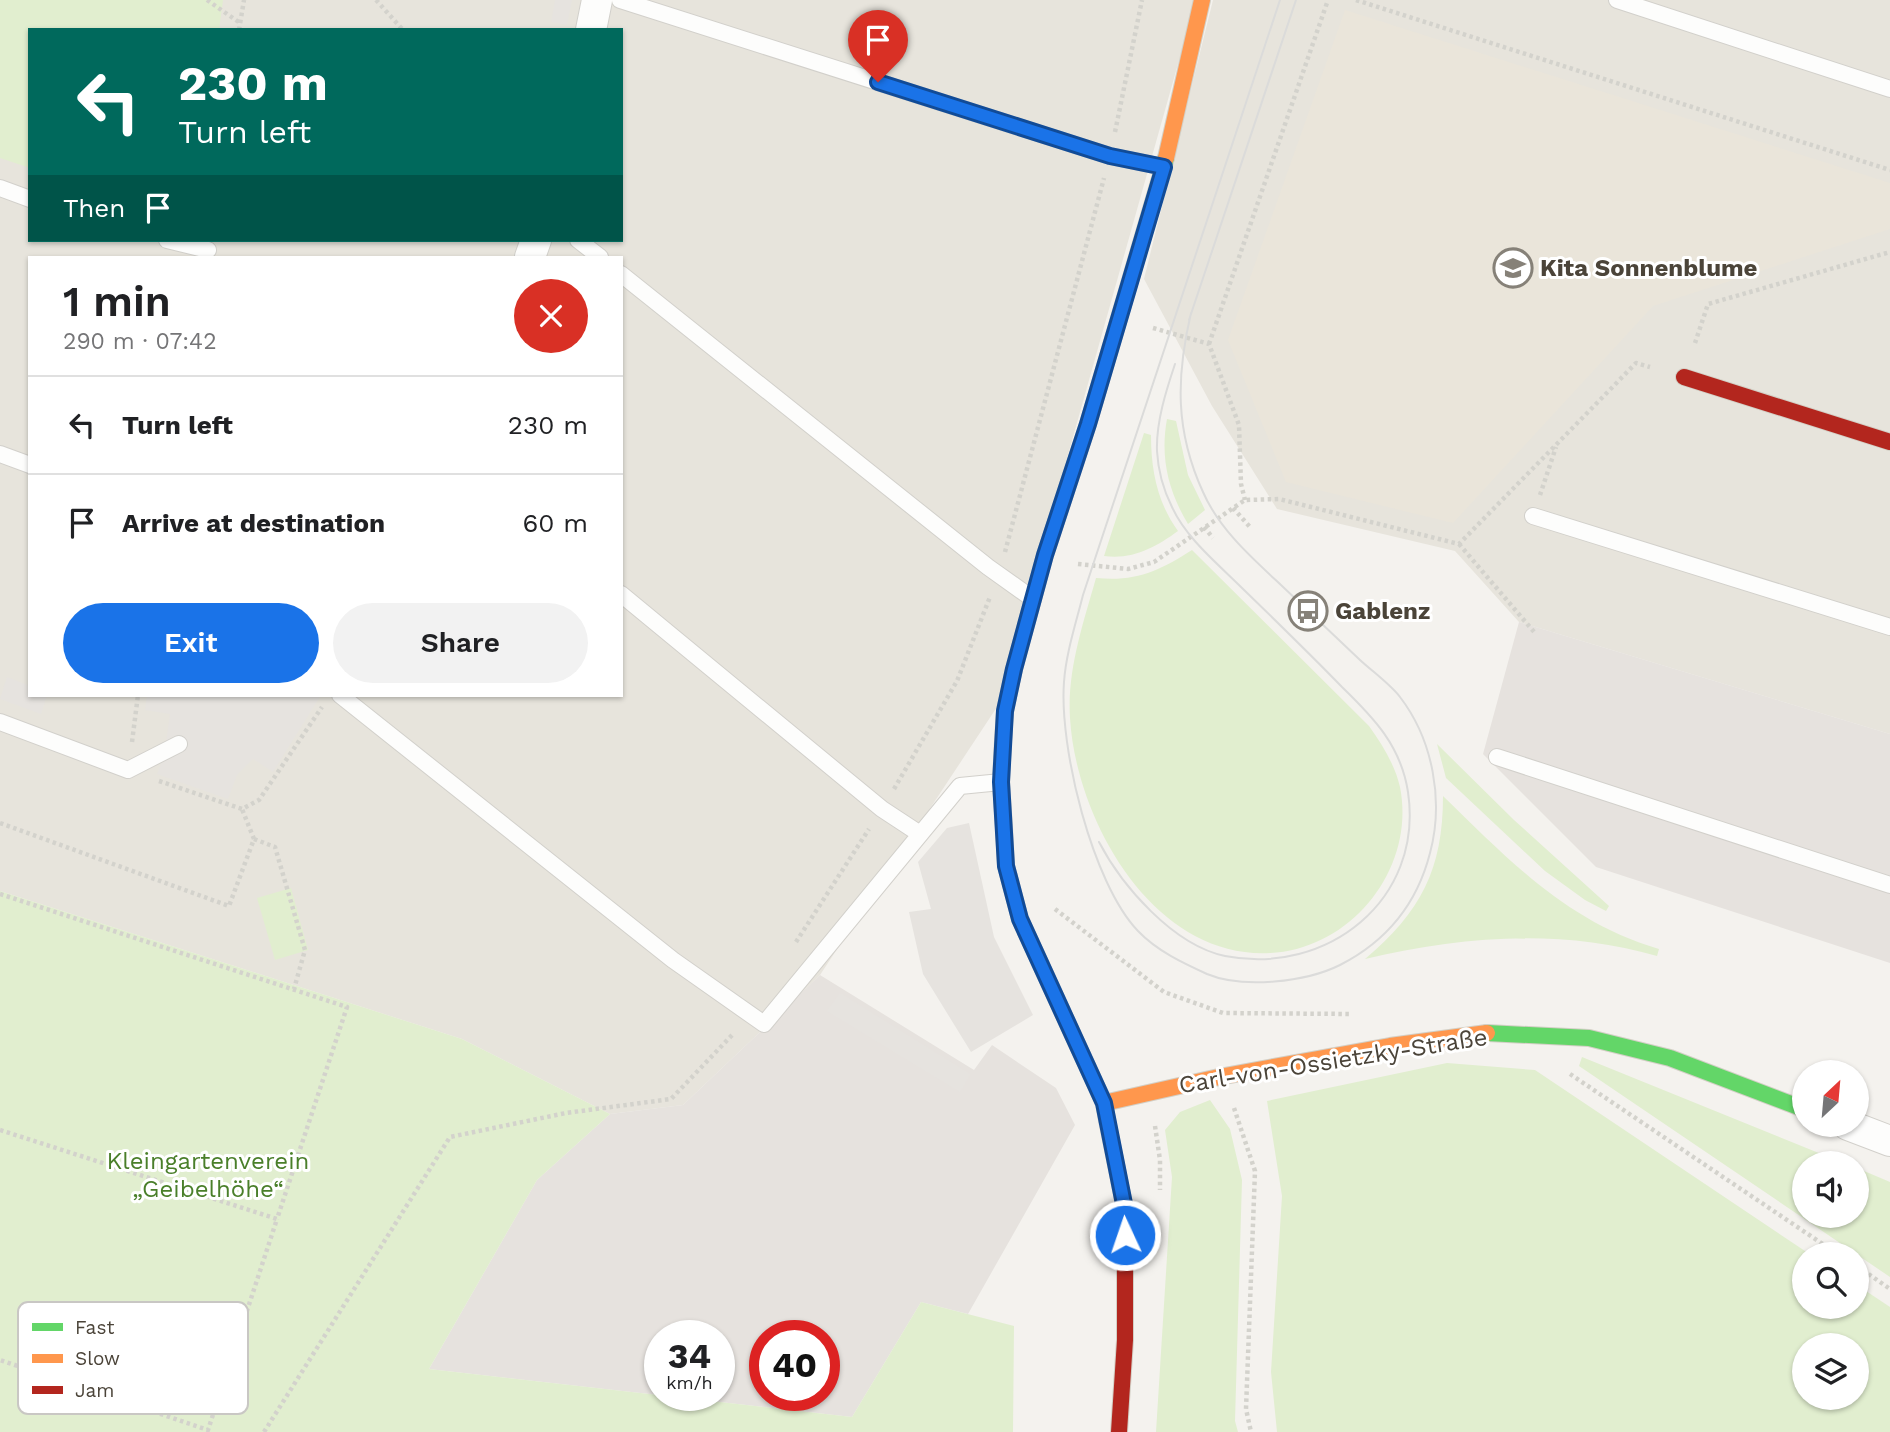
<!DOCTYPE html>
<html lang="en">
<head>
<meta charset="utf-8">
<style>
	body { margin:0; font-family:"Work Sans",sans-serif; background:#f2f2f2; color:#202124; height:100vh; display:flex; flex-direction:column; font-size:26px; white-space:nowrap }
	* { box-sizing:border-box; margin:0 }
	p { font-size:23px; color:#757577 }
	.icon { flex:none; width:38px; height:38px; fill:none; stroke:currentColor; stroke-width:2; stroke-linecap:round; stroke-linejoin:round }
	.map { position:relative; flex:1; overflow:hidden }
	.panel { position:absolute; left:28px; top:256px; width:595px; height:441px; display:flex; flex-direction:column; background:#fff; border-radius:0px; box-shadow:0 2px 5px #0004 }
	.panel>* { flex:none }
	.hud { position:absolute; left:28px; top:28px; width:595px; height:214px; border-radius:0px; box-shadow:0 2px 5px #0004; background:#00695c; color:#fff; overflow:hidden }
	.needle { width:46px; rotate:26deg }
	.fabs { position:absolute; left:1792px; top:1060px; display:grid; gap:14px }
	.fabs a { display:grid; place-items:center; width:77px; height:77px; border-radius:50%; background:#fff; box-shadow:0 2px 5px #0004; font-size:35px }
	.speed { position:absolute; left:644px; top:1320px; display:flex; gap:14px; font-size:35px; font-weight:700; text-align:center }
	.speed>* { display:grid; place-content:center; width:91px; height:91px; border-radius:50%; background:#fff; box-shadow:0 2px 5px #0004; line-height:1 }
	.speed small { font-size:18px; font-weight:400 }
	.speed .limit { border:10px solid #d22; background:#fff; color:#111 }
	.pin { position:absolute; display:grid; place-items:center; width:60px; height:60px; color:#fff; margin:-72px -30px; border-radius:50% 50% 50% 0; rotate:-45deg; box-shadow:0 0 7px #0007 }
	.pin .icon { rotate:45deg }
	.me { position:absolute; width:77px; margin:-38px; rotate:357deg; stroke-linejoin:round; filter:drop-shadow(0 0 5px #0008) }
	.turn { display:flex; align-items:center; gap:24px; height:147px; padding:0 35px; font-size:32px }
	.turn .icon { width:91px; height:91px; stroke-width:2.5 }
	.turn b { display:block; font-size:49px; line-height:60px }
	.then { display:flex; align-items:center; height:66px; padding:0 35px; background:#0003; gap:14px; font-size:26px }
	.round { display:grid; place-items:center; flex:none; width:74px; height:74px; border-radius:37px; background:#f2f2f2 }
	.overview { display:flex; align-items:center; justify-content:space-between; height:119px; padding:0 35px }
	h1 { font-size:42px; font-weight:600; line-height:52px }
	.primary-button { display:flex; gap:14px; margin-top:auto; padding:14px 35px }
	.primary-button a { flex:1; height:80px; border-radius:42px; background:#1a73e8; color:#fff; font-size:28px; font-weight:600; line-height:80px; text-align:center }
	.primary-button a+a { background:#f2f2f2; color:#202124 }
	ul { padding:0; list-style:none }
	li { display:flex; align-items:center; gap:21px; height:98px; padding:0 35px; border-top:2px solid #e0e0e0 }
	li div { flex:1 }
	li b { display:block; font-size:26px }
	li em { font-style:normal }
	.map>svg:first-child { display:block }
	.residential { fill:#e7e4dc; fill-rule:evenodd }
	.industrial { fill:#e6e2de; fill-rule:evenodd }
	.education { fill:#eae5da }
	.green { fill:#e1eecf; fill-rule:evenodd }
	.parking { fill:#e6e3df }
	.lines { fill:none; stroke-linecap:round; stroke-linejoin:round }
	.lane-casing { stroke:#d2d0cb; stroke-width:18 }
	.street-casing { stroke:#d2d0cb; stroke-width:32 }
	.fast-casing { stroke:#d3cfc5; stroke-width:18 }
	.slow-casing { stroke:#d3cfc5; stroke-width:18 }
	.jam-casing { stroke:#d3cfc5; stroke-width:18 }
	.path { stroke:#d3d2cc; stroke-width:4.5; stroke-dasharray:3.5 3.5; stroke-linecap:butt }
	.lane { stroke:#fdfdfc; stroke-width:16 }
	.street { stroke:#fdfdfc; stroke-width:30 }
	.fast { stroke:#63d668; stroke-width:16 }
	.slow { stroke:#ff974d; stroke-width:16 }
	.jam { stroke:#b3261e; stroke-width:16 }
	.tram { stroke:#dbdbda; stroke-width:2 }
	.route-casing { stroke:#114b97; stroke-width:18 }
	.route { stroke:#1a73e8; stroke-width:12 }
	.labels { text-anchor:middle; dominant-baseline:central; stroke-width:6; stroke-linejoin:round; paint-order:stroke }
	.poi-label { font-size:24px; font-weight:bold; fill:#4b4439; stroke:#fff; text-anchor:start }
	.street-label { font-size:24px; fill:#4b4439; stroke:#fff }
	.park-label { font-size:24px; fill:#4a7f2a; stroke:#fff }
	.key { fill:#fff; stroke:#c9c7c4; stroke-width:2 }
	.key-label { font-size:19px; fill:#4b4439 }
</style>
</head>
<body>
<div class="map">
<svg width="1890" height="1432" viewBox="0 0 1890 1432">
	<rect width="100%" height="100%" fill="#f4f2ee"/>
	<path class="residential" d="M0,0H1196L997,707L820,975L683,1105L610,1114L462,1039L0,891ZM30,30H621V240H30ZM30,257H621V695H30Z
		M1213,0H1890V734L1519,622L1455,551L1277,509L1212,406L1144,279Z"/>
	<path class="industrial" d="M1519,622L1890,734V963L1596,867L1483,754Z
		M820,975L974,1070L992,1045L1056,1088L1075,1125L968,1314L921,1302L852,1417L429,1369L537,1180L610,1114L683,1105ZM660,1335H719V1395H660ZM765,1335H824V1395H765Z"/>
	<path class="education" d="M1345,10L1890,183V229L1653,306L1453,523L1286,482L1228,340Z"/>
	<path class="green" d="M0,0H223L219,30H30V168L0,158Z
		M1167,419L1176,421L1188,475L1205,510L1188,524C1168,491 1160,457 1167,419Z
		M1144,433L1151,435C1151,470 1157,502 1178,531C1156,547 1133,560 1104,556Z
		M1192,550L1369,726C1382,744 1395,765 1400,787C1416,868 1352,949 1270,953C1153,959 1076,820 1070,718C1067,670 1083,624 1096,578C1136,582 1159,571 1192,550Z
		M1437,744L1514,820L1609,906L1606,911L1585,900L1545,871L1446,778Z
		M1443,796C1510,861 1567,922 1659,949L1657,956C1561,928 1461,936 1365,959C1421,912 1443,869 1443,796Z
		M291,888L308,950L275,960L257,898Z
		M0,891L462,1039L610,1114L537,1180L429,1369L852,1417L921,1302L1014,1326L1013,1432H0Z
		M1582,1057L1846,1164H1804V1216H1857V1168L1890,1182V1277L1579,1066Z
		M1447,1063L1535,1070L1811,1255H1804V1307H1857V1285L1890,1307V1432H1277L1271,1372L1282,1196L1267,1101ZM1804,1346H1857V1398H1804Z
		M1210,1100L1230,1129L1242,1180L1235,1421L1238,1432H1156L1172,1177L1165,1130L1180,1112Z"/>
	<path class="parking" d="M555,0H572L567,25L551,22Z
		M7,677L30,686V695H47L41,714L0,699Z
		M147,695H321L273,772L253,759L237,775L228,799L157,774L164,756L170,714L145,710Z
		M969,823L994,937L1033,1015L971,1052L923,974L909,912L931,909L918,862L947,828Z
		M840,993L970,1074L960,1092L827,1011Z"/>
	<g class="lines">
		<g class="lane-casing">
			<path id="lane" d="M620,0L1110,156L1164,167
				M1617,0L1890,89
				M0,188L30,199
				M167,240L208,250
				M578,240L600,257
				M621,274L988,567L1033,599
				M0,454L30,465
				M1533,516L1890,627
				M621,594L882,809L920,834
				M340,695L673,960L764,1024L960,786L1001,782
				M0,722L128,770L179,744
				M1497,757L1890,885"/>
		</g>
		<g class="street-casing">
			<path id="street" d="M591,30L597,0
				M530,257L536,240
				M1848,1125L1890,1141"/>
		</g>
		<g class="fast-casing">
			<path id="fast" d="M1004,828L1001,782L1003,741L1005,711L1014,669L1045,555L1088,424L1166,158
				M1487,1033L1589,1038L1670,1058L1804,1109"/>
		</g>
		<g class="slow-casing">
			<path id="slow" d="M1166,158L1202,0
				M1004,828L1006,866L1020,919L1104,1103L1107,1120
				M1104,1103L1219,1077L1390,1046L1487,1033"/>
		</g>
		<g class="jam-casing">
			<path id="jam" d="M1684,377L1890,442
				M1107,1120L1125,1209V1340L1119,1432"/>
		</g>
		<path class="path" d="M207,0L240,23
			M376,0L403,30
			M1356,0L1890,170
			M239,30L244,0
			M1115,132L1142,0
			M1153,328L1209,344L1239,425L1241,484L1245,500
			M1695,343L1708,304L1890,252
			M1209,344L1328,0
			M1540,495L1556,447
			M1233,508L1250,527
			M1204,527L1213,538
			M1459,544L1535,633
			M1005,552L1104,178
			M1078,564L1128,569L1154,562L1245,500L1279,499L1459,544L1636,363L1650,367
			M132,742L138,695
			M159,781L242,809L259,800L322,707
			M894,789L957,681L990,597
			M0,823L229,906L254,839L242,809
			M254,839L275,847L305,950L294,989
			M0,894L347,1007L277,1219
			M1055,909L1164,992L1223,1013L1351,1014
			M796,942L869,829
			M1570,1074L1839,1255
			M1234,1108L1255,1171L1246,1409L1251,1432
			M1155,1126L1160,1160V1190
			M0,1130L277,1219L208,1430L0,1360
			M1857,1266L1890,1289
			M264,1432L450,1137L566,1113L671,1099L734,1033"/>
		<use href="#lane" class="lane"/>
		<use href="#street" class="street"/>
		<use href="#fast" class="fast"/>
		<use href="#slow" class="slow"/>
		<use href="#jam" class="jam"/>
		<path class="tram" d="M1191,313C1176,377 1175,431 1203,492C1219,529 1252,558 1281,585C1307,610 1334,635 1360,660C1373,672 1390,684 1400,697C1433,740 1444,801 1430,853C1417,904 1387,941 1340,965C1306,982 1243,989 1207,974C1183,963 1157,951 1138,931C1092,883 1059,747 1064,682C1066,653 1076,623 1083,595L1280,0
			M1189,320L1296,0
			M1099,842C1122,886 1173,945 1225,956C1327,976 1424,900 1408,792C1401,746 1374,718 1342,687C1309,653 1275,620 1241,587C1217,563 1186,538 1172,507C1164,491 1158,470 1157,451C1156,422 1166,391 1175,364"/>
	</g>
	<g class="lines">
		<g class="route-casing">
			<path id="route" d="M878,82L1110,156L1164,167L1088,424L1045,555L1014,669L1005,711L1001,782L1006,866L1020,919L1104,1103L1125,1209V1235"/>
		</g>
		<use href="#route" class="route"/>
	</g>
	<defs>
		<g id="school-ring" transform="scale(2.0125)"><circle r="9.5" fill="#fff" stroke="#868178" stroke-width="1.5"/><path d="M0-5L7-2L0 1L-7-2ZM-4 1L0 2.5L4 1V4Q0 6-4 4Z" fill="#868178"/></g>
		<g id="bus-ring" transform="scale(2.0125)"><circle r="9.5" fill="#fff" stroke="#868178" stroke-width="1.5"/><path d="M-5-6H5V4H4V6H2V4H-2V6H-4V4H-5ZM-3.5-4V0h7V-4ZM-3.5 1.2v1.5H-2V1.2ZM2 1.2v1.5H3.5V1.2Z" fill="#868178"/></g>
	</defs>
	<g fill-rule="evenodd">
		<use href="#school-ring" x="1513" y="268"/>
		<use href="#bus-ring" x="1308" y="611"/>
	</g>
	<g class="labels">
		<g class="poi-label">
			<text x="1540" y="268">Kita Sonnenblume</text>
			<text x="1335" y="611">Gablenz</text>
		</g>
		<g class="street-label">
			<text transform="translate(1333 1061) rotate(-9)">Carl-von-Ossietzky-Straße</text>
		</g>
		<g class="park-label">
			<text x="208" y="1161">Kleingartenverein<tspan x="208" dy="28">„Geibelhöhe“</tspan></text>
		</g>
	</g>
	<rect x="18" y="1302" width="230" height="112" rx="10" class="key"/>
	<rect x="32" y="1323" width="31" height="8" fill="#63d668"/>
	<rect x="32" y="1354" width="31" height="9" fill="#ff974d"/>
	<rect x="32" y="1386" width="31" height="8" fill="#b3261e"/>
	<g class="key-label">
		<text x="75" y="1334">Fast</text>
		<text x="75" y="1365">Slow</text>
		<text x="75" y="1397">Jam</text>
	</g>
</svg>
<div class="fabs">
<a><svg class="needle" viewBox="-14 -14 28 28"><path d="M0-13l5 13h-10z" fill="#e53935"/><path d="M0 13l5-13h-10z" fill="#757577"/></svg></a>
<a><svg class="icon" aria-label="sound" viewBox="0 0 24 24"><path d="M4 9h4l5-4v14l-5-4H4zM17 9q2 3 0 6"/></svg></a>
<a><svg class="icon" aria-label="search" viewBox="0 0 24 24"><circle cx="10" cy="10" r="6"/><path d="M15 15l6 6"/></svg></a>
<a><svg class="icon" aria-label="layers" viewBox="0 0 24 24"><path d="M12 4l9 5-9 5-9-5zM3 14l9 5 9-5"/></svg></a>
</div>
<div class="speed"><div>34<small>km/h</small></div><div class="limit">40</div></div>
<div class="pin" style="left:878px;top:82px;background:#d93025"><svg class="icon" aria-label="arrive" viewBox="0 0 24 24"><path d="M6 21V4h12l-3 4 3 4H6"/></svg></div>
<svg class="me" style="left:1125px;top:1235px" viewBox="-20 -20 40 40"><circle r="17" fill="#1a73e8" stroke="#fff" stroke-width="3"/><path d="M0-11L8 9 0 5-8 9z" fill="#fff"/></svg>
<div class="hud">
<div class="turn"><svg class="icon" aria-label="left" viewBox="0 0 24 24"><path d="M17 20v-9H6M10 6l-5 5 5 5"/></svg><div><b>230 m</b>Turn left</div></div>
<div class="then">Then<svg class="icon" aria-label="arrive" viewBox="0 0 24 24"><path d="M6 21V4h12l-3 4 3 4H6"/></svg></div>
</div>
<section class="panel">
<div class="overview"><div><h1>1 min</h1><p>290 m · 07:42</p></div><a class="round" style="background:#d93025;color:#fff"><svg class="icon" aria-label="close" viewBox="0 0 24 24"><path d="M6 6l12 12M18 6L6 18"/></svg></a></div>
<ul>
<li><svg class="icon" aria-label="left" viewBox="0 0 24 24"><path d="M17 20v-9H6M10 6l-5 5 5 5"/></svg><div><b>Turn left</b></div><em>230 m</em></li>
<li><svg class="icon" aria-label="arrive" viewBox="0 0 24 24"><path d="M6 21V4h12l-3 4 3 4H6"/></svg><div><b>Arrive at destination</b></div><em>60 m</em></li>
</ul>
<div class="primary-button"><a>Exit</a><a>Share</a></div>
</section>
</div>
</body>
</html>
